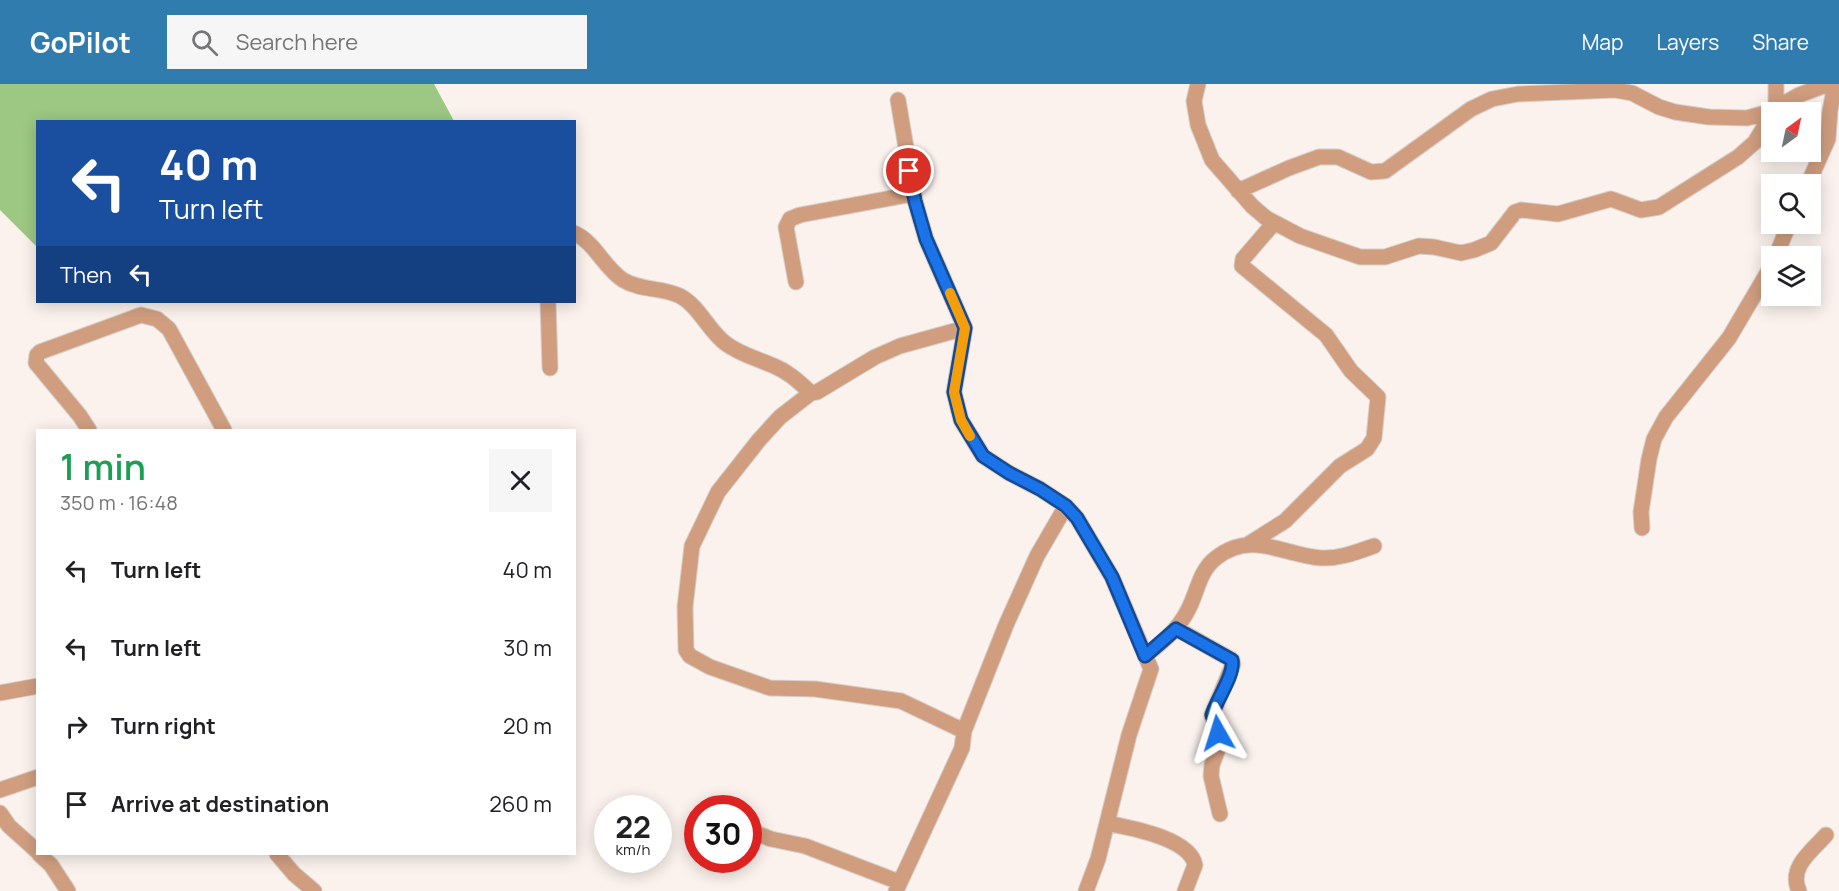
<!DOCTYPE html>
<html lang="en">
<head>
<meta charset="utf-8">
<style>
	body { margin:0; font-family:Manrope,sans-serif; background:#f6f6f6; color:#202124; height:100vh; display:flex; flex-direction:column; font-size:22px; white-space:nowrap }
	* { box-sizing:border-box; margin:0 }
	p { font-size:20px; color:#757577 }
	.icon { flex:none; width:33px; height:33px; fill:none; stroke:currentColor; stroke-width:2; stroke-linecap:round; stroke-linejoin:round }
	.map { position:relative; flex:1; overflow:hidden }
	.side { position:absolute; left:36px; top:345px; width:540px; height:426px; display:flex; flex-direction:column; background:#fff; border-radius:0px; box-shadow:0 3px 15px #0003 }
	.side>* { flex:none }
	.guide { position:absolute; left:36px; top:36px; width:540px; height:183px; border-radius:0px; box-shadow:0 3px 15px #0003; background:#1a4fa0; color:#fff; overflow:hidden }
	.needle { width:39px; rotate:33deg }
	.tools { position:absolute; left:1761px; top:18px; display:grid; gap:12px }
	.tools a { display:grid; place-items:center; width:60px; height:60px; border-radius:0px; background:#fff; box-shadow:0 3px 15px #0003; font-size:30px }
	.speed { position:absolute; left:594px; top:711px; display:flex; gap:12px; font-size:30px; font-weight:700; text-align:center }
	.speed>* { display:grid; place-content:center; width:78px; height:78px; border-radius:50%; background:#fff; box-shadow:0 3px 15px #0003; line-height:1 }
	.speed small { font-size:15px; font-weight:400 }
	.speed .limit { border:9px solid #d22; background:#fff; color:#111 }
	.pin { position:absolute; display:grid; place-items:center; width:51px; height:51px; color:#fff; margin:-26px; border:3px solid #fff; border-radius:50%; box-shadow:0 2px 6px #0007 }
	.me { position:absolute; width:66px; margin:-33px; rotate:354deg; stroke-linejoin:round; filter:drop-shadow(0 0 4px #0008) }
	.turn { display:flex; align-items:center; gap:21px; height:126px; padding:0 24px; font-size:27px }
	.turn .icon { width:78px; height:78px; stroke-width:2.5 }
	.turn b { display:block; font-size:42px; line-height:51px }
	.then { display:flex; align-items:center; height:57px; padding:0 24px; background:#0003; gap:12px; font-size:22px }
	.round { display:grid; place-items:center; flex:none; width:63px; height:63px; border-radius:0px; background:#f6f6f6 }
	.summary { display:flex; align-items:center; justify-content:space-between; height:102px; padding:0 24px }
	h1 { font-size:36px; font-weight:600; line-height:45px; color:#1e9e55 }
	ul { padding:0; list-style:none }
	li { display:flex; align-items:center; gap:18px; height:78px; padding:0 24px }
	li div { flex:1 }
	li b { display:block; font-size:22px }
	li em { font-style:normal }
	header { display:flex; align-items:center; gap:36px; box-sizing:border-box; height:84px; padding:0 30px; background:#307caf; color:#fff }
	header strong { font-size:28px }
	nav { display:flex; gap:33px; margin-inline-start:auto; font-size:21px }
	.search { width:420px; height:54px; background:#f6f6f6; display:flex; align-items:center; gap:15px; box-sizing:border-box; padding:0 21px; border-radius:0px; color:#757577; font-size:22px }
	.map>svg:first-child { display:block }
	.forest { fill:#9dc883 }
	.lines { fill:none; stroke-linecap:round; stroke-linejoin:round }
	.minor-casing { stroke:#d6ceca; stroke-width:17 }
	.minor { stroke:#d09e7f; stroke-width:15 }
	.route-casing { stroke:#114b97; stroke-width:15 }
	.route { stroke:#1a73e8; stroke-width:10 }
	.slow { stroke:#f59e0b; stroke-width:10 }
</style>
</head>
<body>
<header>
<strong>GoPilot</strong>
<div class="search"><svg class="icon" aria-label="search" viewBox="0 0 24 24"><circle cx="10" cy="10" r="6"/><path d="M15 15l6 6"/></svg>Search here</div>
<nav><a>Map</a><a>Layers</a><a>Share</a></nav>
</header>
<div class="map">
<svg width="1839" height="807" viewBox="0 0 1839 807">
	<rect width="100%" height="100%" fill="#fbf2ed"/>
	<path class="forest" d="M0,0H434L454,37L38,38L37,163L0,126Z"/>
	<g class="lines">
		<g class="minor-casing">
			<path id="minor" d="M1198,0L1194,17L1198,41L1212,76L1252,122L1266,134L1300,152L1360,173H1385L1419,162L1434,163L1461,169L1474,166L1491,159L1515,128L1521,126L1558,130L1611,115L1641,126L1659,123L1738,73L1755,58L1763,45L1767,29
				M898,16L915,117L926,155L965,244L954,308L961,336L983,372L1009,389L1040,405L1066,422L1077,434L1112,493L1151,585L1129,651L1098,775L1086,807
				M1776,24V0
				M1808,100L1828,55L1830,27L1835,0
				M1238,107L1289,84L1319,73H1338L1371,88L1385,87L1471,25L1492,15L1518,10L1615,6L1632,9L1659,23L1675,28L1709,33L1747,34L1769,28L1799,11L1829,0
				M574,149C595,158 604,184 623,196C641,207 662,203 680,212C699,222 708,246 725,259C739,270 758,275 774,282C789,288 800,299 811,309
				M1776,172L1789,140
				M796,198L786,143L790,135L800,131L913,110
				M548,218L550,284
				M89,346L80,332L36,279L37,271L40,268L141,231L157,235L169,245L224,346
				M1642,444L1641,428L1649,375L1654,355L1666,333L1729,254L1772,181
				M1247,461L1285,437L1340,382L1367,365L1374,354L1378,313L1351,287L1326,251L1242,182L1243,175L1274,139
				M1177,545L1232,576L1233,580L1212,631L1221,657L1212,681L1211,692L1220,730
				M1145,572C1162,558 1178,546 1188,526C1198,507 1199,487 1216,474C1252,446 1283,471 1321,474C1340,475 1357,468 1374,462
				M0,609L38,602
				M964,647L901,617L815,605L770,604L710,583L690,572L686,566L685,523L692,462L718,408L759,356L780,333L811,309L817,308L875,273L900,262L965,244
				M0,706L38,693
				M713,720L719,724
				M0,729L9,742L38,768
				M1107,739C1130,744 1190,754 1195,781L1185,807
				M748,746L771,755L805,762L899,798
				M39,770L51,781L68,807
				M277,770L294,790L314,807
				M896,807L962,664L964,647L1006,541L1037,472L1066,422
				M1799,807C1788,783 1812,767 1826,751"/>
		</g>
		<use href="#minor" class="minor"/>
	</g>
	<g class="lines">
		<g class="route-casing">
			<path id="route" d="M909,87L915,117L926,155L965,244L954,308L961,336L983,372L1009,389L1040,405L1066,422L1077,434L1112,493L1145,572L1176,545L1232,576C1235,591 1216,616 1212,631L1218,649"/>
		</g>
		<use href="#route" class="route"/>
		<path class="slow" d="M950,209L965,244L954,308L961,336L970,352"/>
	</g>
</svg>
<div class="tools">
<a><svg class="needle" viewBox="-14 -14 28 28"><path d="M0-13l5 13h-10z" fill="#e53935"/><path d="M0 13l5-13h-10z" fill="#757577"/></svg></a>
<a><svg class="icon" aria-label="search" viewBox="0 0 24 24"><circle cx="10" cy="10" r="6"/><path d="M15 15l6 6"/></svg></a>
<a><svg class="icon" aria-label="layers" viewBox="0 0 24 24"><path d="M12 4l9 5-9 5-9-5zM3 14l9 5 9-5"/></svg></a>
</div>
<div class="speed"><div>22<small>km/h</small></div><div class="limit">30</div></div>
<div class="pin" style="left:909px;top:87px;background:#d93025"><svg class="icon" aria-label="arrive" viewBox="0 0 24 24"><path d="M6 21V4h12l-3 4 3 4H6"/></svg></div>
<svg class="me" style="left:1218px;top:649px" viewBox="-20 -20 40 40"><path d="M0-17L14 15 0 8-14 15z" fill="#1a73e8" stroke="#fff" stroke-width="4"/></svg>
<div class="guide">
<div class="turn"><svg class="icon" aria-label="left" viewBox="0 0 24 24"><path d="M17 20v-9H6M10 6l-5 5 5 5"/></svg><div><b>40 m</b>Turn left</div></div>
<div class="then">Then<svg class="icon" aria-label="left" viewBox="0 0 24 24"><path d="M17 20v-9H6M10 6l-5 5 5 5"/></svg></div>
</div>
<section class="side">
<div class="summary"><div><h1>1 min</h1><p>350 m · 16:48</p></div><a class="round"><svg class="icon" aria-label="close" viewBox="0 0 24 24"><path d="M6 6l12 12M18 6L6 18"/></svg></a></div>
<ul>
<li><svg class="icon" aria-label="left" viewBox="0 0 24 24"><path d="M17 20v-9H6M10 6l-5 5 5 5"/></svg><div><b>Turn left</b></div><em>40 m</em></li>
<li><svg class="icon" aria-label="left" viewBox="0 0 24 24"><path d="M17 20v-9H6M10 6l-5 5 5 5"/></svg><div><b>Turn left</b></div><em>30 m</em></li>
<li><svg class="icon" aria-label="right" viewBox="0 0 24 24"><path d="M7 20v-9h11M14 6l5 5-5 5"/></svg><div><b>Turn right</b></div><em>20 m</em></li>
<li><svg class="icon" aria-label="arrive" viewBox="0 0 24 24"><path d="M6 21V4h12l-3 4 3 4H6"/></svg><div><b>Arrive at destination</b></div><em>260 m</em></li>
</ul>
</section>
</div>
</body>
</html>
